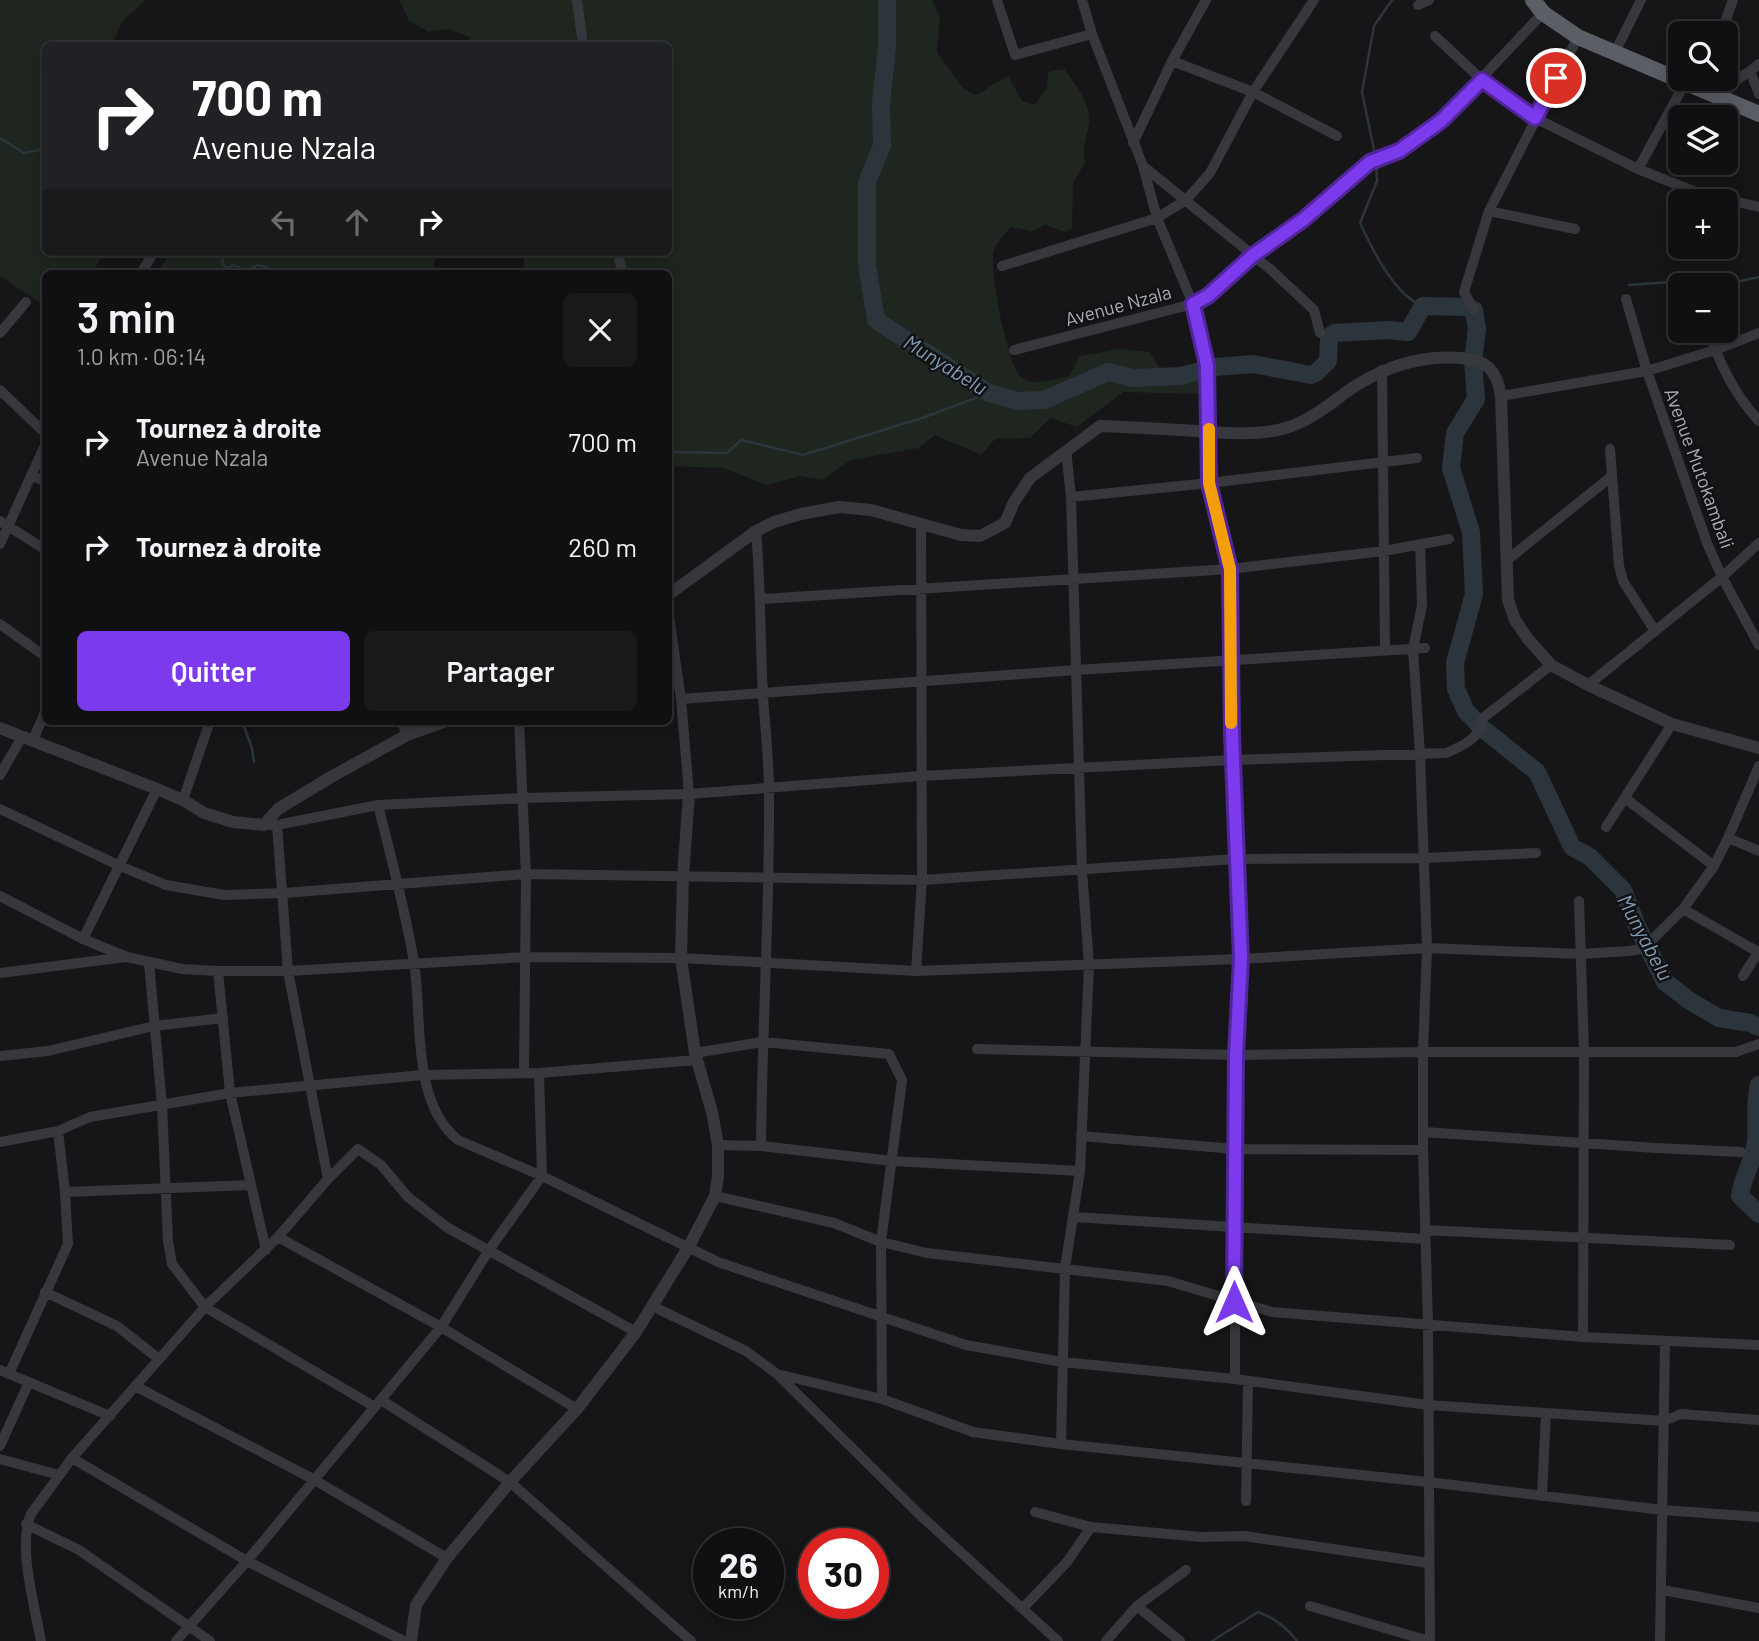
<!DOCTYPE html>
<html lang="fr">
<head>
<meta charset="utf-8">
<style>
	body { margin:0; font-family:Barlow,sans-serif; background:#19191b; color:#f1f3f6; height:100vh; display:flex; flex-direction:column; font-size:26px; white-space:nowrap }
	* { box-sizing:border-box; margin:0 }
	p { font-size:23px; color:#9c9d9f }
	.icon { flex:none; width:38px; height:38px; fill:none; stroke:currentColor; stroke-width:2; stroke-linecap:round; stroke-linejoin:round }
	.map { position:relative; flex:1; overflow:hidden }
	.side { position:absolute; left:42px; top:270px; width:630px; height:455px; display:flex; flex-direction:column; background:#101012; border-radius:10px; box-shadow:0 4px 18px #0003,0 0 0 2px #303032 }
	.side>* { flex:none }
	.top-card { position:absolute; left:42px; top:42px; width:630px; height:214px; border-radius:10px; box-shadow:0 4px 18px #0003,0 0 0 2px #303032; background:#202124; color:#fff; overflow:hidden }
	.fabs { position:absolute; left:1668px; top:21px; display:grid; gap:14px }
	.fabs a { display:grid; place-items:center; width:70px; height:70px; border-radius:10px; background:#101012; box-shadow:0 4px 18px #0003,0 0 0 2px #303032; font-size:35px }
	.speed { position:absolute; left:693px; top:1528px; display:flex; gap:14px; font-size:35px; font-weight:700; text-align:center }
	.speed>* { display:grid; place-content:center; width:91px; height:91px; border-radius:50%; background:#101012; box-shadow:0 4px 18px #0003,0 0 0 2px #303032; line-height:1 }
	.speed small { font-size:18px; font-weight:400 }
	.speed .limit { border:10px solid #d22; background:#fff; color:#111 }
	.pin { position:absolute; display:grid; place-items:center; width:60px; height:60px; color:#fff; margin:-30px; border:4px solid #fff; border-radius:50%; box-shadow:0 2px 7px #0007 }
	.me { position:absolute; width:77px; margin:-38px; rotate:0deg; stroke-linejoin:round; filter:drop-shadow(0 0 5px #0008) }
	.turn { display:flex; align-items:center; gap:24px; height:147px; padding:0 35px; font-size:32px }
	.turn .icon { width:91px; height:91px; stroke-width:2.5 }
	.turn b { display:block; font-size:49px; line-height:60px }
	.lanes { display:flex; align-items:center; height:66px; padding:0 35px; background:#0003; justify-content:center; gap:35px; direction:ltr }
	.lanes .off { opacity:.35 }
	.round { display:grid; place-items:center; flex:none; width:74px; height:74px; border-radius:10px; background:#19191b }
	.headline { display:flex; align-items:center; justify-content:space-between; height:119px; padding:0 35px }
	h1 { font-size:42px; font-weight:600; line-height:52px }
	.button { display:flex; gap:14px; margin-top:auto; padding:14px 35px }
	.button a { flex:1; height:80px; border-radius:10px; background:#7c3aed; color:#fff; font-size:28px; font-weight:600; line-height:80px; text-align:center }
	.button a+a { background:#19191b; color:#f1f3f6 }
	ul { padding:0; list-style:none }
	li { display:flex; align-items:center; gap:21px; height:105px; padding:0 35px }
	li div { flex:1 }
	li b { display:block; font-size:26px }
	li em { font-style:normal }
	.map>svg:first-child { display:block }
	.green { fill:#1e261f }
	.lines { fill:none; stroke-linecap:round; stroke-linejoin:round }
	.stream { stroke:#2c353c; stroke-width:2.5 }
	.river { stroke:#2c353c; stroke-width:18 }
	.minor { stroke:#37383d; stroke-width:10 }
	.tertiary { stroke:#37383d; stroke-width:12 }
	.trunk { stroke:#5b5e65; stroke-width:16 }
	.route-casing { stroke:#51269a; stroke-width:18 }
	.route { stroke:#7c3aed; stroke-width:12 }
	.slow { stroke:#f59e0b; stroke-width:12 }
	.labels { text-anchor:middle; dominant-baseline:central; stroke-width:5; stroke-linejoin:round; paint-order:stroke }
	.street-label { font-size:19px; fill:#a8adb8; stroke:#111113 }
	.water-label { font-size:21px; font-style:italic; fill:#7f9bb3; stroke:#111113 }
</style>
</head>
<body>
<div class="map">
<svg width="1759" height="1641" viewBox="0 0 1759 1641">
	<rect width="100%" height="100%" fill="#161618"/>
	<path class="green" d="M0,0H145L122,22L112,45L46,46V252H105L92,273H46L45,306L0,276Z
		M399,0H932L940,16L937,52L963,88L976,95L1008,76L1022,101L1035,105L1047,87L1048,72L1064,69C1075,84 1092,105 1089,124C1086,139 1082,147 1085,162L1073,184L1072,228L1066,232L1045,225L1032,231L1010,227C1006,234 996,242 994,250C988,267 1008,367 1021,377C1034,387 1055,379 1069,376L1080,356L1119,349L1149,352L1161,370L1186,372L1202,381L1199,394L1123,392L1077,427L1050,418L1030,438L995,439L981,455L935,435L918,448L851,460L822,480L801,476L766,485L724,468L669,466L668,273H525L523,252H668V46L470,45L469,37L449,29L428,32L409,21Z
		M171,252H435L434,273H157Z"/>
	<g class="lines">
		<path class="stream" d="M0,138L24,153L46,149
			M1375,155L1362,92L1374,26L1392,0
			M1376,162L1377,181L1360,223C1372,249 1395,296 1423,306
			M221,252L223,264L227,268L234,265L246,271L258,265L267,267L270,273
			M1629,285L1684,281L1727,284L1759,277
			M668,452L727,453L741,440L803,455L925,417L989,393
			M242,721L252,748L254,762
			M1212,1641L1258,1612C1273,1617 1287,1628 1297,1641"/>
		<path class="river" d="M887,0V48L881,103L882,146L867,182V265L876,320L989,393L1018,401L1044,400L1108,372L1133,378L1181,376L1215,367L1253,364L1311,375L1316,373L1328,361L1329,337L1334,333L1388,330L1408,332L1423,306L1466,307L1474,310L1477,329L1473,361L1476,399L1455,433L1451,468L1471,532L1474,594L1455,663L1456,689L1466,711L1482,728L1537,772L1572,847L1590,857L1623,890L1636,924L1665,982L1690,1001L1719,1018L1750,1023L1759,1027
			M1759,1085C1754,1103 1758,1123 1756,1142C1754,1161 1742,1177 1740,1196L1759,1214"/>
		<path class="minor" d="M577,0L583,46
			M997,0L1015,55L1092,34
			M1082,0L1092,34L1143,166L1157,218L1193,304L1206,353L1209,483L1230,569L1232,760L1241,959L1235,1149V1379
			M1418,5L1429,0
			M1721,33L1733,0
			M1435,36L1482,80L1535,118L1638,169L1698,193L1759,207
			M1615,52L1641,0
			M1172,61L1253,92L1337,136
			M1759,64L1750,71L1759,94
			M1713,96L1750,71
			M1133,143L1172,61L1206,0
			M1143,166L1270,269L1314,310L1320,333
			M1638,169L1685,83
			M1489,211L1575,229
			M618,252L622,273
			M1002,266L1157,218L1186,200L1210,173L1253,92L1314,0
			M141,273L154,252
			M1626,299L1647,371L1707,543L1722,577L1759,645
			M1474,310L1464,292L1489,211L1578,37
			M1709,331C1719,363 1736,396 1759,421
			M0,333L26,302
			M1014,350L1193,304L1208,296L1252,256L1304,219L1370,162L1399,151L1441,121L1543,13
			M1382,370L1385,650
			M0,390L46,434
			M1501,396L1647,371L1715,350L1759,333
			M1610,449L1619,566L1623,581L1655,631
			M31,475L46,482
			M1071,497L1209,483L1417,458
			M0,521L46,550
			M756,531C761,586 760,641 763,696C765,727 769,759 769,791C770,909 762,1028 761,1146
			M0,544L46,443
			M1420,544L1422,605L1413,649L1420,754L1427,948L1423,1052V1150L1428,1323L1430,1641
			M1506,561L1612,476
			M762,599L1230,569L1384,551L1449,539
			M668,610L681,699L689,794
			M0,624L46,657
			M1588,685L1722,577L1759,543
			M681,699L1076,670L1425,648
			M402,721L407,735
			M519,721L526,874L524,1073
			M33,740L46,710
			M0,775L22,737
			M1625,798L1714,866
			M183,800L210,721
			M378,805C391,857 405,909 414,962C423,1017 410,1101 458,1140L542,1176L718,1262L966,1345L1062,1362L1235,1379L1428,1405L1664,1421L1681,1414L1759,1420
			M0,809L120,866L166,885L224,895L284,893L526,874L922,880L1236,859L1424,858L1536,853
			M264,825H277L378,805L523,798L689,794L921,776L1232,760L1446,753C1463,746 1481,738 1483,718L1551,665
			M277,825L288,971L328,1179
			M1606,827L1672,724
			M1728,838L1759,851
			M0,896L83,939L127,957L182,969L218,971H288L526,957L681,958L916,971L1241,959L1427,948L1580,954L1630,951L1640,949L1650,942L1683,909L1714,866L1728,838L1759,766
			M1579,901L1584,1052L1583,1337
			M1683,909L1758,952
			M83,939L157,789
			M149,963L162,1105L168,1241L172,1264L205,1307L375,1407
			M218,971L230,1093L266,1250
			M916,971L922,880L921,524
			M0,973L126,957
			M1743,976L1759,951
			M977,1049L1236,1055L1423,1052H1736L1759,1044
			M695,1053L762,1042L889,1054L902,1080L881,1242L882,1399
			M0,1056L48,1051L154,1026L223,1018
			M1424,1132L1656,1148L1741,1152
			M1081,1136L1235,1149L1423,1150
			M0,1142L58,1131L90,1117L230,1093L423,1075L539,1073L697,1060
			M718,1145L761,1146L892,1161L1080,1171
			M65,1192L251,1185
			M715,1196L834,1223L881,1242L927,1253L1168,1281L1272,1312L1583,1337L1759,1345
			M1074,1217L1425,1239
			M1425,1230L1730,1245
			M278,1237L441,1327L577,1409
			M45,1292L117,1326L159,1359
			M652,1306L746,1351L777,1374L920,1515L1058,1641
			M0,1370L110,1416
			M9,1374L68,1244L65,1192L58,1131
			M777,1374L882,1399L973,1432L1061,1444L1428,1482L1663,1510L1759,1517
			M135,1386L313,1479L447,1558
			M381,1400L510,1482L691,1641
			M1061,1444L1065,1268L1080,1171L1089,965L1082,870L1071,497L1066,450
			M0,1446L29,1382
			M72,1458L247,1561L404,1641
			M0,1459L59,1475
			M1542,1496L1546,1413
			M1246,1501L1248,1381
			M1035,1512L1091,1527L1201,1537L1244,1536L1429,1563
			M26,1524L79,1550L210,1641
			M1663,1590L1759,1608
			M1137,1606L1180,1641
			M1310,1606L1429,1641
			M1023,1608L1067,1562L1091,1527
			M41,1641C35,1607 17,1545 31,1514L72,1458L205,1307L278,1237L328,1179L358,1149L381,1165L408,1197L448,1228L636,1332
			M176,1641L247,1561L441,1327L489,1250L542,1176L539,1073
			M1106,1641L1137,1606L1186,1570
			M1660,1641L1665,1342"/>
		<path class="tertiary" d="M668,595L756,531L774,522L801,514L839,507L871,510L961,535L980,536L1005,523L1014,502L1030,478L1100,426C1132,427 1164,429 1196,431C1225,433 1258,436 1286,428C1309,421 1326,407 1345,393C1380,368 1417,355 1460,358C1487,360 1497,370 1501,396L1508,600L1515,620L1528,639L1551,665L1588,685L1672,724L1759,748
			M0,728L157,789L183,800L204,813L233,822L264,825L278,809L331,777L407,735L446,721
			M411,1641L416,1605L447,1558L510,1482L577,1409L636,1332L688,1248L715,1196L718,1176V1145L712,1112L695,1053L681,958L683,876L689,794"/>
		<path class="trunk" d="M1533,0L1543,13L1578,37L1759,114"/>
	</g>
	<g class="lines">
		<g class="route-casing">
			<path id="route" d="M1234,1302L1236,1055L1241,959L1232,735L1230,569L1209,483L1207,365L1193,304L1208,296L1252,256L1304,219L1370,162L1399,151L1441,121L1482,80L1535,118L1556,78"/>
		</g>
		<use href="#route" class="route"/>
		<path class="slow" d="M1209,429V483L1230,569L1231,723"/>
	</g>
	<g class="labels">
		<g class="street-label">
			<text transform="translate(1118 305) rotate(-15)">Avenue Nzala</text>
			<text transform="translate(1700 468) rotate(70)">Avenue Mutokambali</text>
		</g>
		<g class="water-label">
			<text transform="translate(946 364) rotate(32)">Munyabelu</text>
			<text transform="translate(1646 937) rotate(62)">Munyabelu</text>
		</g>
	</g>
</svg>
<div class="fabs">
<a><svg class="icon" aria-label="search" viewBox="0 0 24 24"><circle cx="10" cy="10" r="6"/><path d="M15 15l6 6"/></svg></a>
<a><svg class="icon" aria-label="layers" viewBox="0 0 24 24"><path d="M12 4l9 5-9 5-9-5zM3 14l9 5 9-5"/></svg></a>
<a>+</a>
<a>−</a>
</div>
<div class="speed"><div>26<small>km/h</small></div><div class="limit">30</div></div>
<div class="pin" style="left:1556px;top:78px;background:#d93025"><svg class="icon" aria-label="arrive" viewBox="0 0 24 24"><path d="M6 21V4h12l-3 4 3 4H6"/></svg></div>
<svg class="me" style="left:1234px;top:1302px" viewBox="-20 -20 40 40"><path d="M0-17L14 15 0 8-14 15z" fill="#7c3aed" stroke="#fff" stroke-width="4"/></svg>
<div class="top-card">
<div class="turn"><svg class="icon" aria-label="right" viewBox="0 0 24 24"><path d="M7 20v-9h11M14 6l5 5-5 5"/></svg><div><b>700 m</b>Avenue Nzala</div></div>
<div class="lanes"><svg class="icon off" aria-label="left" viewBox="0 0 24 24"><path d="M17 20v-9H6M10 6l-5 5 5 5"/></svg><svg class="icon off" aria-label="ahead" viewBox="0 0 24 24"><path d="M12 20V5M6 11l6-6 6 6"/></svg><svg class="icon" aria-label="right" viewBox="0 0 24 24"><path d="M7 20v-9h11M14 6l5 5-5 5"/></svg></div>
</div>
<section class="side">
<div class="headline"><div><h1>3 min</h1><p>1.0 km · 06:14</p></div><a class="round"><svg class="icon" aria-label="close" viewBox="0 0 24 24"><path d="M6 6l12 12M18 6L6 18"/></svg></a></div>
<ul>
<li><svg class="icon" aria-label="right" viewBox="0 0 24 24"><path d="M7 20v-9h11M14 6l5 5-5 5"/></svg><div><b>Tournez à droite</b><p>Avenue Nzala</p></div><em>700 m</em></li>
<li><svg class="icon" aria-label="right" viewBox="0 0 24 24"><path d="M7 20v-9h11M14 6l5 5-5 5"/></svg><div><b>Tournez à droite</b></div><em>260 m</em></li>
</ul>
<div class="button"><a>Quitter</a><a>Partager</a></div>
</section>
</div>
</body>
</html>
